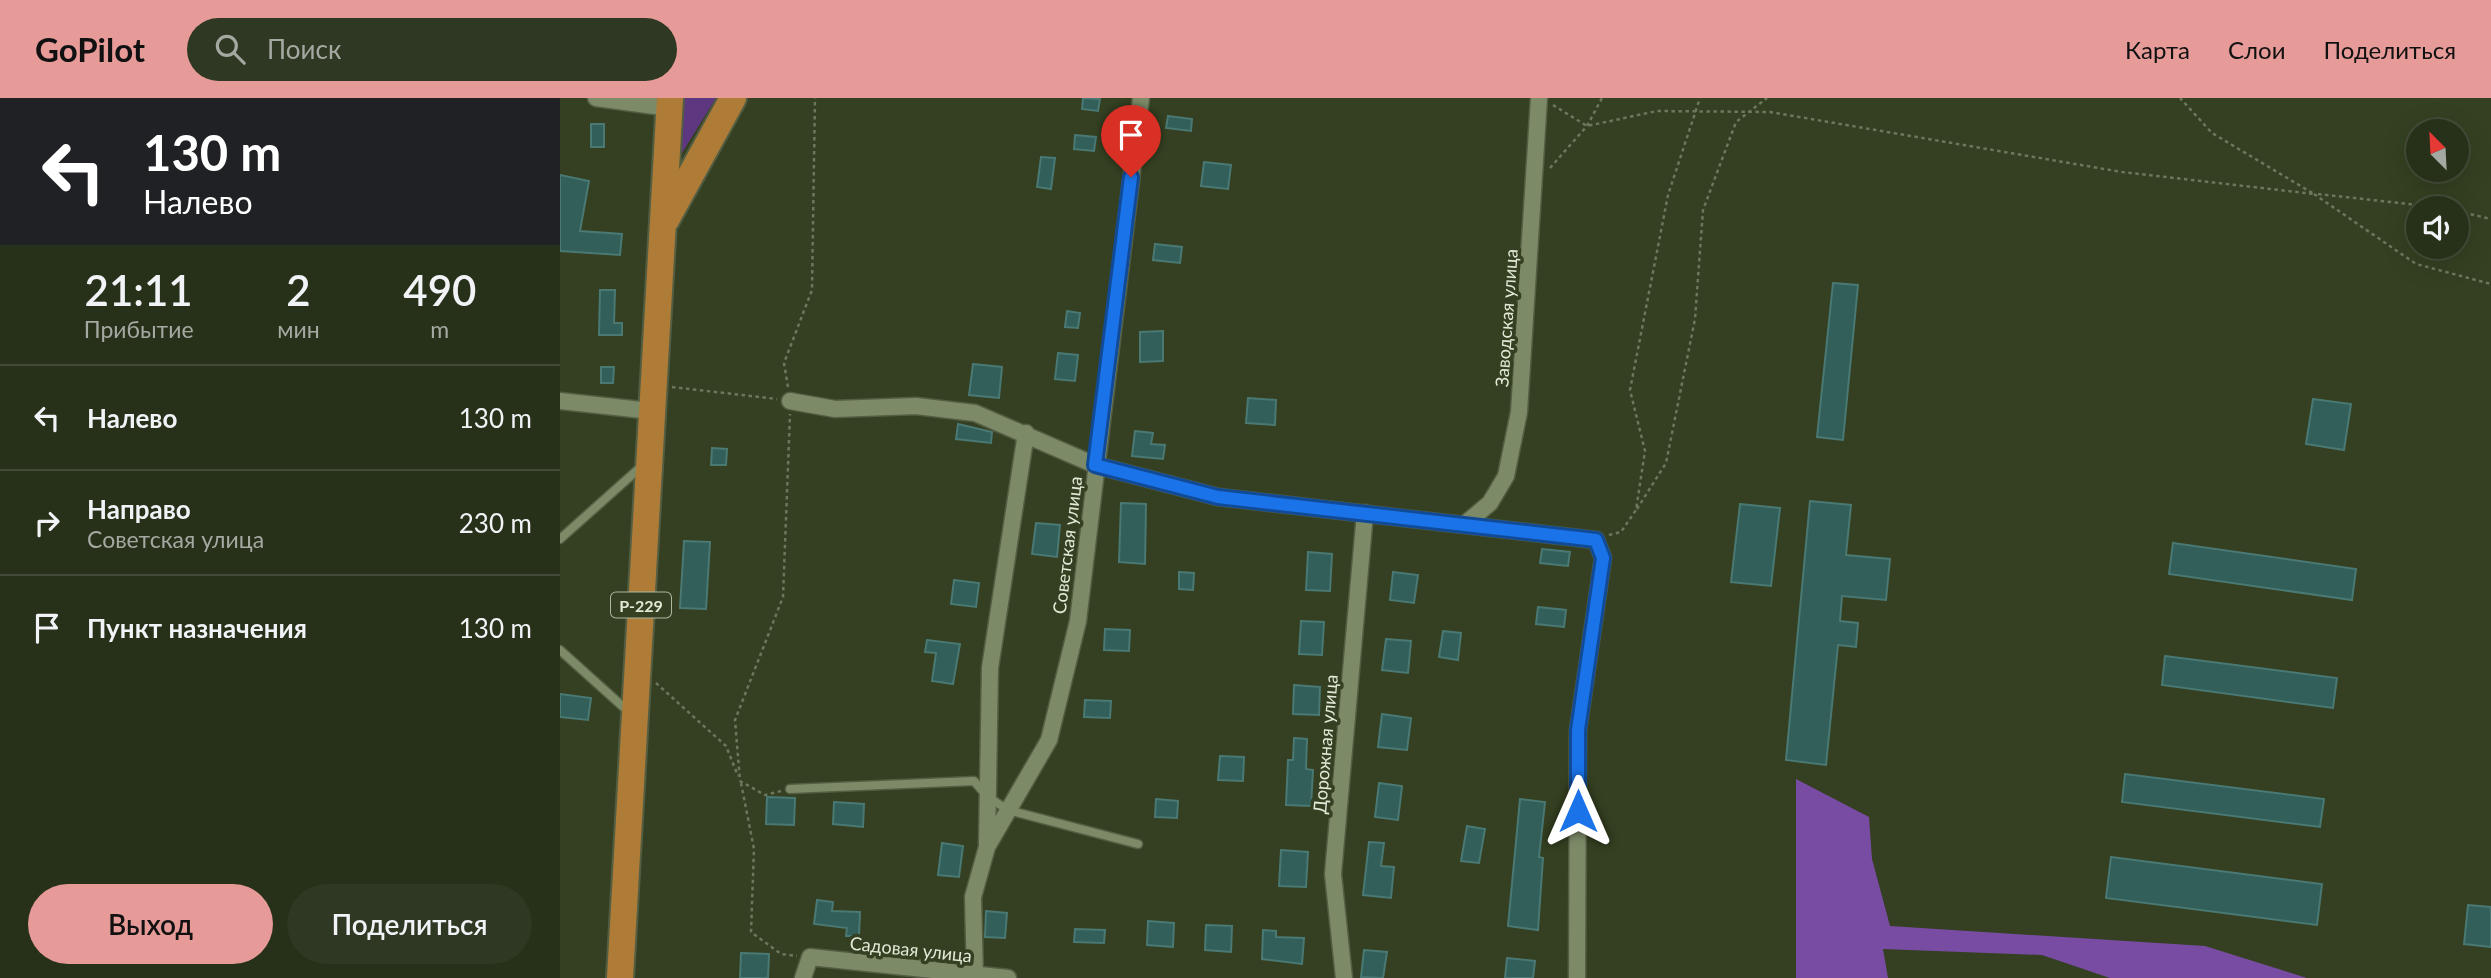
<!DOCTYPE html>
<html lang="ru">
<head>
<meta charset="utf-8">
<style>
	body { margin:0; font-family:Lato,sans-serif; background:#2f3822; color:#f1f3f6; height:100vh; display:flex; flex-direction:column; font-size:26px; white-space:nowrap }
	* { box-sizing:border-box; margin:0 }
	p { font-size:23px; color:#a4a9a2 }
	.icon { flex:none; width:38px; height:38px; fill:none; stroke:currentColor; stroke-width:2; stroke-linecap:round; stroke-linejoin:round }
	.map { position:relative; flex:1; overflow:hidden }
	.sheet { display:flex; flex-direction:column; background:#273019; width:560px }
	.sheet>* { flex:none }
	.hud { background:#202124; color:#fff; overflow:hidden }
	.needle { width:46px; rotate:336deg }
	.fabs { position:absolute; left:1846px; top:21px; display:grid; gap:14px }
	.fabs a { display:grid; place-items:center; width:63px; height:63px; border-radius:50%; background:#273019; box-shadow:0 7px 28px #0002,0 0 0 2px #434b38; font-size:35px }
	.pin { position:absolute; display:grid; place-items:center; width:60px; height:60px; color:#fff; margin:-72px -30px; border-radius:50% 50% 50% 0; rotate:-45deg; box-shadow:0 0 7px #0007 }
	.pin .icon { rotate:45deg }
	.me { position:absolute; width:77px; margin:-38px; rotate:0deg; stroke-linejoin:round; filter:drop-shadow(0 0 5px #0008) }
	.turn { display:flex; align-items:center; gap:24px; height:147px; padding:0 28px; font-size:32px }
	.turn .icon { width:91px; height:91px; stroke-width:2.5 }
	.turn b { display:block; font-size:49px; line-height:60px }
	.eta { display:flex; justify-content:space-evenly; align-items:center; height:119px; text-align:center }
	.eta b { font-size:42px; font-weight:600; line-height:49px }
	.action { display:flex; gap:14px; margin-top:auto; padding:14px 28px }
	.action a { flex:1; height:80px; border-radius:42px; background:#e69b98; color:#111; font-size:28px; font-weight:600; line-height:80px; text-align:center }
	.action a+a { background:#2f3822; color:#f1f3f6 }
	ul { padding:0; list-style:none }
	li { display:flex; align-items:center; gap:21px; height:105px; padding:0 28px; border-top:2px solid #434b38 }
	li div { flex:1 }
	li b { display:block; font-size:26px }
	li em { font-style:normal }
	header { display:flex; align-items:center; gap:42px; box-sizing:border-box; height:98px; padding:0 35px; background:#e69b98; color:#111 }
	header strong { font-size:33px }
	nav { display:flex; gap:38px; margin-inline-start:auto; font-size:24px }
	.search { width:490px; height:63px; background:#2f3822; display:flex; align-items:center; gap:18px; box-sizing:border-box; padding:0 24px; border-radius:38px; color:#a4a9a2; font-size:26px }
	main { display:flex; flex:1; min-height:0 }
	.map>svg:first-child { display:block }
	.green { fill:#5e3781 }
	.forest { fill:#794ca3 }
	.building { fill:#325f5a; stroke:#4a7873; stroke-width:2 }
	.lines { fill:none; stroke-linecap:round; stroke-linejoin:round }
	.service-casing { stroke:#535d42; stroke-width:11 }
	.minor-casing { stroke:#535d42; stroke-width:19 }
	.trunk-casing { stroke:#535d42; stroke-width:30 }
	.path { stroke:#6d775d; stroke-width:2.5; stroke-dasharray:3.5 3.5; stroke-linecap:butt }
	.service { stroke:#7c8a68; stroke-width:8 }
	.minor { stroke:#7c8a68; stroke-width:16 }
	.trunk { stroke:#ae7c37; stroke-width:26 }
	.route-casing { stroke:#114b97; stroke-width:18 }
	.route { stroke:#1a73e8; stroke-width:12 }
	.labels { text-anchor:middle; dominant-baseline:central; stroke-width:7; stroke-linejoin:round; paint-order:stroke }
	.shield { fill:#344021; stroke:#aeb6a0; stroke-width:2 }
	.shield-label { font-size:16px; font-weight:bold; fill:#e2e9d7 }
	.street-label { font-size:18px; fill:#e2e9d7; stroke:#344021 }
</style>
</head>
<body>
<header>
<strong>GoPilot</strong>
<div class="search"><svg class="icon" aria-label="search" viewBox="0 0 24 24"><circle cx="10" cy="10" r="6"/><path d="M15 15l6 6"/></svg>Поиск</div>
<nav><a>Карта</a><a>Слои</a><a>Поделиться</a></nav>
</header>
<main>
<section class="sheet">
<div class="hud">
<div class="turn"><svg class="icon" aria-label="left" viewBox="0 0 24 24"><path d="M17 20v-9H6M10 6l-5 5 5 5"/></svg><div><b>130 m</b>Налево</div></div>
</div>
<div class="eta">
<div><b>21:11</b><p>Прибытие</p></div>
<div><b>2</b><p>мин</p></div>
<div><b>490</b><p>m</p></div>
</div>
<ul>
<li><svg class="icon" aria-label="left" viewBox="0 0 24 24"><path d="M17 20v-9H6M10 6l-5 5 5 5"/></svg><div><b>Налево</b></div><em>130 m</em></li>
<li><svg class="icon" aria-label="right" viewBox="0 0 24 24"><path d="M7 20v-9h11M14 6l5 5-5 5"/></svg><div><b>Направо</b><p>Советская улица</p></div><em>230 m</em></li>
<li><svg class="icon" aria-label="arrive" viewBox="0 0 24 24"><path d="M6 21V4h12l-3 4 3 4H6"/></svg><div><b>Пункт назначения</b></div><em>130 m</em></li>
</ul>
<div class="action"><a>Выход</a><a>Поделиться</a></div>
</section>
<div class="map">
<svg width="1931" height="880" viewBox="0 0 1931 880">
	<rect width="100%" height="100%" fill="#344021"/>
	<path class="green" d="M118,0H156L117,63Z"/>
	<path class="forest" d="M1236,681L1309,719L1312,761L1330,828L1645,848L1747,880H1550L1482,857L1323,851L1328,880H1236Z"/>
	<path class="building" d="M523,0L540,1L538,13L522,11Z
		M608,18L632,21L631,33L606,30Z
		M31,26H44V49H31Z
		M515,37L536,39L534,53L514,51Z
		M481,59L495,60L491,91L477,89Z
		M644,64L671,67L668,91L641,88Z
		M0,77L29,83L20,133L62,136L60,157L0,153Z
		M595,146L622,149L620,165L593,162Z
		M1273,185L1298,187L1283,342L1257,339Z
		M40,192H55L54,225H62V237H39Z
		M507,213L520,215L518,230L505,229Z
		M603,233V263L580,264V234Z
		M498,255L518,257L515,283L495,281Z
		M413,266L442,269L439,300L409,297Z
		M41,269H54L53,285H41Z
		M688,300L716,302L715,327L686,325Z
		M1753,301L1791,306L1784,352L1746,346Z
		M398,326L432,334L431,345L396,341Z
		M575,333L593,335L591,346L605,347L603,361L572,358Z
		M152,350L167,351L166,367H151Z
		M1250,403L1291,407L1286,457L1330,461L1326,502L1282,498L1280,523L1298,525L1296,549L1278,547L1266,667L1226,662Z
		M561,405L586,406L585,466L559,464Z
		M1180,406L1220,410L1211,488L1171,484Z
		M476,425L500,427L497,459L472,456Z
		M124,443L150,444L146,511L120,510Z
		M1613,445L1796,471L1792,502L1609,476Z
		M982,451L1010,454L1008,468L980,465Z
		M748,454L772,456L770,493L746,492Z
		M619,474L634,475L633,492L619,491Z
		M833,474L858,477L854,505L830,502Z
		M394,482L419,485L416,509L391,506Z
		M978,509L1006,512L1004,529L976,526Z
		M741,523L764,524L762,557L739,556Z
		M545,531L570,532L569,553L544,552Z
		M883,533L901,535L898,562L879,559Z
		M826,541L851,543L848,575L822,572Z
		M367,542L400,546L393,586L372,583L376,555L365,554Z
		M1605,558L1777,580L1773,610L1602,587Z
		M734,587L760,589L759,617L733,616Z
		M0,596L31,600L28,622L0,619Z
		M525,602L551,603L550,620L524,619Z
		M822,616L851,620L847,652L818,649Z
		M734,640L747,641L746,671L753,672L751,708L726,707L728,662H733Z
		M660,658L684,659L683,683L658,682Z
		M1565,676L1764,701L1760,729L1562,704Z
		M819,685L842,688L838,722L815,719Z
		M207,699L235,700L234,727L206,726Z
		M596,701L618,703L617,720L595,719Z
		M960,701L985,704L979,759L983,760L978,832L948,828Z
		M274,704L304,706L303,729L273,726Z
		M907,728L925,731L919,765L901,763Z
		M809,744L824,745L821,768L834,769L831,800L803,797Z
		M382,745L403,748L399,779L378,777Z
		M721,752L748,754L746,789L719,788Z
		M1551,759L1762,786L1757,827L1546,800Z
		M257,802L273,804L272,813L300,814L299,838H286L287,830L254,826Z
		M1908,807L1931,809V849L1904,846Z
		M426,813L447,815L445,840L425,839Z
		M588,823L614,825L613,849L587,847Z
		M646,827L672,828L671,854L645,852Z
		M515,831L545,832L544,845L514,844Z
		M703,832L716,833V839L744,840L742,866L702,861Z
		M804,852L827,854L823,880L801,879Z
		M181,855L209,856L208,880H180Z
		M947,860L975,863L973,880H945Z"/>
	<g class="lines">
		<g class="service-casing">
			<path id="service" d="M0,441L83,367
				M0,552L70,615
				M230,691L414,683L428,699L448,712L578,746"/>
		</g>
		<g class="minor-casing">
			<path id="minor" d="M36,0L109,10
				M0,303L91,313
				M230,303L275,311L356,308L415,315L535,367L658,399L1036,442L1043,460L1018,632L1017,880
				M905,426L930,405L946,378L959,314L979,0
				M427,746L430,570L466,335
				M243,880L250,859L448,880
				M415,880L413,799L427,749L489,642L518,523L581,0
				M784,880L773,776L805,415"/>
		</g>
		<g class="trunk-casing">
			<path id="trunk" d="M106,122L173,0
				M60,880L110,0"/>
		</g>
		<path class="path" d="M993,7L1027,28L1097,13L1210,14L1562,74L1754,96L1652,35L1620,0
			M990,70L1027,28L1042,0
			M1754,96L1856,166L1931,186
			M1758,96L1885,110
			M1897,113L1931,121
			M112,289L217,301
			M228,289L224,265L252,192L255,0
			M1077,411L1106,365L1135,221L1143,112L1176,24L1207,0
			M1049,437L1061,434L1076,412L1085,353L1070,292L1108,97L1140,0
			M96,585L166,648L178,678
			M181,685L194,751L191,834L221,856L237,858
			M221,693L205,697L180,683L175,622L223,499L230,316"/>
		<use href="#service" class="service"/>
		<use href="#minor" class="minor"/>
		<use href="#trunk" class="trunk"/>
	</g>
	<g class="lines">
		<g class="route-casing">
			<path id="route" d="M571,79L535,367L658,399L1036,442L1043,460L1018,632V713"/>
		</g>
		<use href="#route" class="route"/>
	</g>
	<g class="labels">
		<rect class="shield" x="51" y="494.5" width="60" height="25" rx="5"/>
		<g class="shield-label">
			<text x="81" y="507">Р-229</text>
		</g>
		<g class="street-label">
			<text transform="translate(946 220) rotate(-86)">Заводская улица</text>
			<text transform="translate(507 447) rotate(-83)">Советская улица</text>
			<text transform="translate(765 646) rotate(-85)">Дорожная улица</text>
			<text transform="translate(351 851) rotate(6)">Садовая улица</text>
		</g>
	</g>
</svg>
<div class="fabs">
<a><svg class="needle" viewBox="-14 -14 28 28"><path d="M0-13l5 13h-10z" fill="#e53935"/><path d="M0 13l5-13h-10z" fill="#a4a9a2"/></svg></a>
<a><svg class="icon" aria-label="sound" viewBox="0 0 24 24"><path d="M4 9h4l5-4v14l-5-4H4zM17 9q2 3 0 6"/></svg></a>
</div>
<div class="pin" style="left:571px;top:79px;background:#d93025"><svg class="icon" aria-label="arrive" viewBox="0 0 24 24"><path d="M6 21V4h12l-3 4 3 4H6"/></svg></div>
<svg class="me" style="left:1018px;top:713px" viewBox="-20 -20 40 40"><path d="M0-17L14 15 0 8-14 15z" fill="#1a73e8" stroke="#fff" stroke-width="4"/></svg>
</div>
</main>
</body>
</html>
